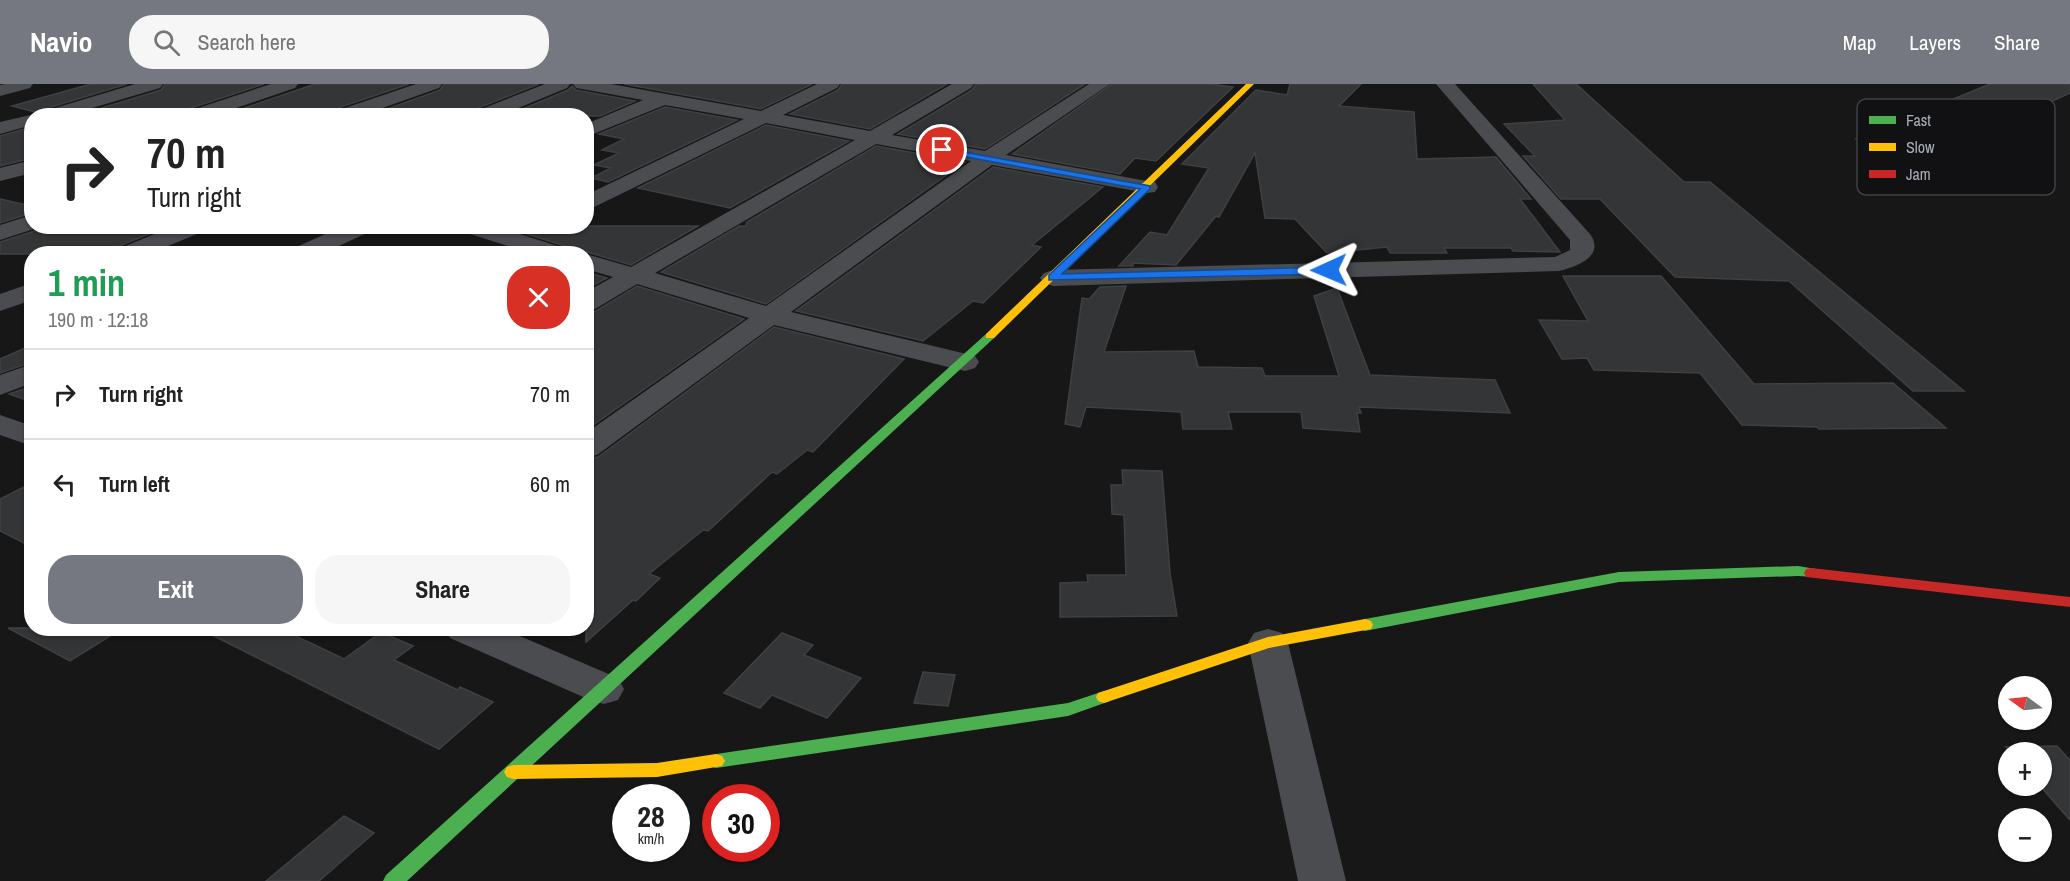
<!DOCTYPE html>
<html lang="en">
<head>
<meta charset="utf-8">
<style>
	body { margin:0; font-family:"Archivo Narrow",sans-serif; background:#f6f6f6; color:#222; height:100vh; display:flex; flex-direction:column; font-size:22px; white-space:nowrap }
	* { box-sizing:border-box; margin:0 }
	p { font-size:20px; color:#767676 }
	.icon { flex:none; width:33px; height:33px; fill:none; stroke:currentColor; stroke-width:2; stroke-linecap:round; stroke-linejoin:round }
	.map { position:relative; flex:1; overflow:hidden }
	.sheet { position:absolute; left:24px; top:162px; width:570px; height:390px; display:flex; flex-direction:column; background:#fff; border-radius:24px; box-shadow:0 2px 4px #0004 }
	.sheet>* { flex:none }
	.top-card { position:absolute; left:24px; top:24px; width:570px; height:126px; border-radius:24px; box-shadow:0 2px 4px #0004; background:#fff; color:#222; overflow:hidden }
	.needle { width:39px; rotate:285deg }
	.tools { position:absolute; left:1998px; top:592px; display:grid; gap:12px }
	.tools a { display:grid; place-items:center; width:54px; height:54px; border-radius:50%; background:#fff; box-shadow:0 2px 4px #0004; font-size:30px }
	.speed { position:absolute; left:612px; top:700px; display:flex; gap:12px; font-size:30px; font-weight:700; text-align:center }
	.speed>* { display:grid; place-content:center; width:78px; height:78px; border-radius:50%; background:#fff; box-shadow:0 2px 4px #0004; line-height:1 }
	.speed small { font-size:15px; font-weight:400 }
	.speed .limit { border:9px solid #d22; background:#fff; color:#111 }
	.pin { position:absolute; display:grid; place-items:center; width:51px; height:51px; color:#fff; margin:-26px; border:3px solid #fff; border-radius:50%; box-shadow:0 2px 6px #0007 }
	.me { position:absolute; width:66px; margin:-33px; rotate:269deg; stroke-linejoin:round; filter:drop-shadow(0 0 4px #0008) }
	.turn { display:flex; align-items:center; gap:21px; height:126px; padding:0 24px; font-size:27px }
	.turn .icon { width:78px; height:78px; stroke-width:2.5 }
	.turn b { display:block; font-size:42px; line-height:51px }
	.round { display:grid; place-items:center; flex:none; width:63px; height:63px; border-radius:24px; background:#f6f6f6 }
	.overview { display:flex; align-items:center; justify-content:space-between; height:102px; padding:0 24px }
	h1 { font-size:36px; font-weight:700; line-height:45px; color:#1e9e55 }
	.cta { display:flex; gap:12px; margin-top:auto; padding:12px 24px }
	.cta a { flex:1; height:69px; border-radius:24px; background:#757880; color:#fff; font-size:24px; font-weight:700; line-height:69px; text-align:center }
	.cta a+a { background:#f6f6f6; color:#222 }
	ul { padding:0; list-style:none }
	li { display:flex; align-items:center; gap:18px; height:90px; padding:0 24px; border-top:2px solid #e0e0e0 }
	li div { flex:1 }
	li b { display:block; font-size:22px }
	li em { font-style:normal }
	header { display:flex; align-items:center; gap:36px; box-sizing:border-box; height:84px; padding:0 30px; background:#757880; color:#fff }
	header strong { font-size:28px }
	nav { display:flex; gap:33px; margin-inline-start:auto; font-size:21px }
	.search { width:420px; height:54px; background:#f6f6f6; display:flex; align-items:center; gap:15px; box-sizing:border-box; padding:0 21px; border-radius:24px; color:#767676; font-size:22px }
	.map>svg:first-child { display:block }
	.building { fill:#343537; stroke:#3f4043; stroke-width:1.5 }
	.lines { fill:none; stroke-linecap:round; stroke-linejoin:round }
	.street { fill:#4b4c50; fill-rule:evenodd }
	.fast { fill:#4caf50; fill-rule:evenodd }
	.slow { fill:#ffc107; fill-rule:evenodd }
	.jam { fill:#c62828; fill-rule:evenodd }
	.route { fill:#1a73e8; stroke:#114b97; stroke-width:1.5 }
	.key { fill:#111113; stroke:#3e4045; stroke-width:1.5 }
	.key-label { font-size:16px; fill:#a8adb8 }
</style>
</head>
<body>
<header>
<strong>Navio</strong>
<div class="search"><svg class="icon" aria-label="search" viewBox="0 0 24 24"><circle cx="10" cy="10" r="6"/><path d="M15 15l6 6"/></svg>Search here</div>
<nav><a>Map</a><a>Layers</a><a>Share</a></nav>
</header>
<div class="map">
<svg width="2070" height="797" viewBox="0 0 2070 797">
	<rect width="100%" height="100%" fill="#171717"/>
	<path class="building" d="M91,0H127L35,28L12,22Z
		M165,0H264L185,26L182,32H75L161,6Z
		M315,0H409L332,26L329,32H221Z
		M444,0H539L473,26L470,32H368L440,6Z
		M624,0H812L761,25Z
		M842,0H947L870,45L790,30L838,6Z
		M976,0H1085L985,65L898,50L972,6Z
		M1112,0H1211L1233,3L1156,77L1135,74L1120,90L1012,70Z
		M1290,0H1361L1339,22L1414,28L1417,75L1496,73L1531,115H1520L1560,168L1513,167L1511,164H1444L1447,169H1390L1387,163L1327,169L1295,135L1265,134L1255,69L1219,133L1216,132L1176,181L1133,179V182H1119L1150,148L1167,151L1209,84L1182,80L1256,6L1287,11Z
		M1533,0H1576L1684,98H1710L1964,307H1913L1789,197L1675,193L1600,115H1561L1523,72H1535L1504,40L1565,36Z
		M1990,0H2070V9L1963,58L1945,53L1906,70L1856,55Z
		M572,2L576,6L635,17L600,32H506L568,6Z
		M665,23L737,36L608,98L591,94L611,84L594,81L619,69L602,66L624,55L599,50Z
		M766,41L849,57L730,124L638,104Z
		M32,43V74L0,82V52Z
		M876,62L965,78L766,220L661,188L739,142H746L747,138Z
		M993,83L1103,103L1032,161L1041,163L983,219L973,217L923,257L796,227Z
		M0,115L32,122V129L0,139Z
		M42,142H117L149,150L117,163L113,170H0V158L41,145Z
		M518,142H698L631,181L587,168L581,170L571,167L568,163L517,147Z
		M586,188L607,194L586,205Z
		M1563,192H1661L1754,300L1893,299L1946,344L1819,345L1817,343L1742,341L1700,289L1594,286L1587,274L1562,275L1539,236L1588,237Z
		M637,202L744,235L586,346V229L596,227Z
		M1126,202L1104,268L1194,267L1198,283L1262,284L1265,292H1339L1314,212L1337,204L1370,291L1495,296L1510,329L1359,323L1361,329H1357L1360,348L1303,344L1301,328H1228L1232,345H1183L1181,328L1086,323L1080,343L1065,340L1082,214L1089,215L1100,203Z
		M774,243L904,275L813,368L807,366L777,390L772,388L708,447L703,446L649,490L660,494L636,517L633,516L586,558V375L598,373Z
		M32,261V278L0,289V275Z
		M32,302V318L9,310Z
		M1122,386L1162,387L1170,489L1177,532L1060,533V499L1088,498L1087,491H1126L1124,431L1112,430L1111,401H1123Z
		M32,399V463L0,447V415Z
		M8,544H123L70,577Z
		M198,544H279L344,575L381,548L413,562L394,576L458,606L460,603L493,618L439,665Z
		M782,549L813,561L804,571L861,594L827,634L772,611L760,624L724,609Z
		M923,588L955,591L948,622L914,619Z
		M2057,662L2070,676V736L2040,702L2042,669H2012L2006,663Z
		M344,732L374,749L319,797H266Z"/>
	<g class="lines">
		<path class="street" d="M5,0H33L30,4L0,12V1Z
			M135,0H163L160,4L65,32H32V41L0,50V38L35,30Z
			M271,0H298L295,4L213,32H184L186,28Z
			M416,0H442L439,4L360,32H331L333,28Z
			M545,0H570L567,4L499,32H472L474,28Z
			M573,0H611L761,27L817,0H840L837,4L783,31L870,47L952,0H974L971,4L892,51L985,67L1089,0H1110L1006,71L1147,97L1155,98L1158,103L1155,108L1147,109L992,81L791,228L975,272L979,278L975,284L965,287L774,241L597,371L586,373V349L749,234L637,200L595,225L586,227V208L613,193L586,185V170L631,183L855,56L766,39L586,127V111L744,35L665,21L586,53V40L643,16L582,5L576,4ZM876,60L971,77L766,222L655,189Z
			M1436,0H1455L1590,150C1606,172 1576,183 1559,187L1053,202L1044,199L1040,194L1044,189L1053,186L1555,173L1570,166V156Z
			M32,76V89L0,97V84Z
			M32,131V142L40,143L0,156V141Z
			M174,142H207L204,147L149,170H115L118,165Z
			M343,142H374L371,147L322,170H289L292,165Z
			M458,142H495L567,165L570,170H532L461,147Z
			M32,199V216L0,227V210Z
			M32,280V299L0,311V291Z
			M0,331L32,342V362L0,351Z
			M445,544H501L618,594L624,605L618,616L604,620L590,616L450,554Z
			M1268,545L1282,549L1288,559L1346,797H1298L1248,559L1254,549Z"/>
		<path class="fast" d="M990,249L996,252L994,254L407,797H383L386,791L986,250Z
			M1798,482L1816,485L1818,489L1816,493L1798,492L1619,498L1365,547L1359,545L1357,541L1359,537L1365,535L1619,488Z
			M1104,607L1110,609L1112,613L1110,617L1068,632L716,684L710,682L707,677L710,672L716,670L1068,619Z"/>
		<path class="slow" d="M1246,0H1254L994,254H986V250Z
			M1365,535L1371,537L1373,541L1371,545L1269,564L1104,619L1098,617L1096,613L1098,609L1268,553Z
			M716,670L722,672L725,677L722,682L657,693L513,695L507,693L504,688L507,683L513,681L657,679Z"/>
		<path class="jam" d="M1811,484L2070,513V523L1806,493L1804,489L1806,485Z"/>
	</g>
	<path class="route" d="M942,64L1150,102V105L1062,190L1329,183L1334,186L1329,190L1049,196V191L1140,105L939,68L938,66Z"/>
	<rect x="1857" y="15" width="198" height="96" rx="9" class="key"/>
	<rect x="1869" y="32" width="27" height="8" fill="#4caf50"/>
	<rect x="1869" y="59" width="27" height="8" fill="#ffc107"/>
	<rect x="1869" y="86" width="27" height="8" fill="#c62828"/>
	<g class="key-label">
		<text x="1906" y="42">Fast</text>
		<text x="1906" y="69">Slow</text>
		<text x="1906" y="96">Jam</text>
	</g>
</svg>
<div class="tools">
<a><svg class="needle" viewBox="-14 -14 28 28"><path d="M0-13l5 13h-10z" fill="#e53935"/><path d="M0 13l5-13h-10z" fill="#767676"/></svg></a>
<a>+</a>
<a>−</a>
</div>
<div class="speed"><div>28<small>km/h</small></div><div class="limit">30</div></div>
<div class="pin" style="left:942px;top:66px;background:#d93025"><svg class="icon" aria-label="arrive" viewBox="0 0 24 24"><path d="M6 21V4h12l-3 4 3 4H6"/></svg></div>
<svg class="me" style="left:1329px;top:186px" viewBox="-20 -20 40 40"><path d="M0-17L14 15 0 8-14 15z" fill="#1a73e8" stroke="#fff" stroke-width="4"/></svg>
<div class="top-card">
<div class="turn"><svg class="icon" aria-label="right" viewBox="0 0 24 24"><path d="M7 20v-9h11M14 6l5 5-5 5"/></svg><div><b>70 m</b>Turn right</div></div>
</div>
<section class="sheet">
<div class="overview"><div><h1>1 min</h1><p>190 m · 12:18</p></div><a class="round" style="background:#d93025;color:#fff"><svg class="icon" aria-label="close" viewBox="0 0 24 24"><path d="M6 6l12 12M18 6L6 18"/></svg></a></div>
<ul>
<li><svg class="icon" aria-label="right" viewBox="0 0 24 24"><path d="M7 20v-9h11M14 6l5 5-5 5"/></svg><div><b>Turn right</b></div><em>70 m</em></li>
<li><svg class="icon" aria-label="left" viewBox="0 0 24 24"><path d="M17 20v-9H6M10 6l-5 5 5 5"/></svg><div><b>Turn left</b></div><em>60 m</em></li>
</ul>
<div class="cta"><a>Exit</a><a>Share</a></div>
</section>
</div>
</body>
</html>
